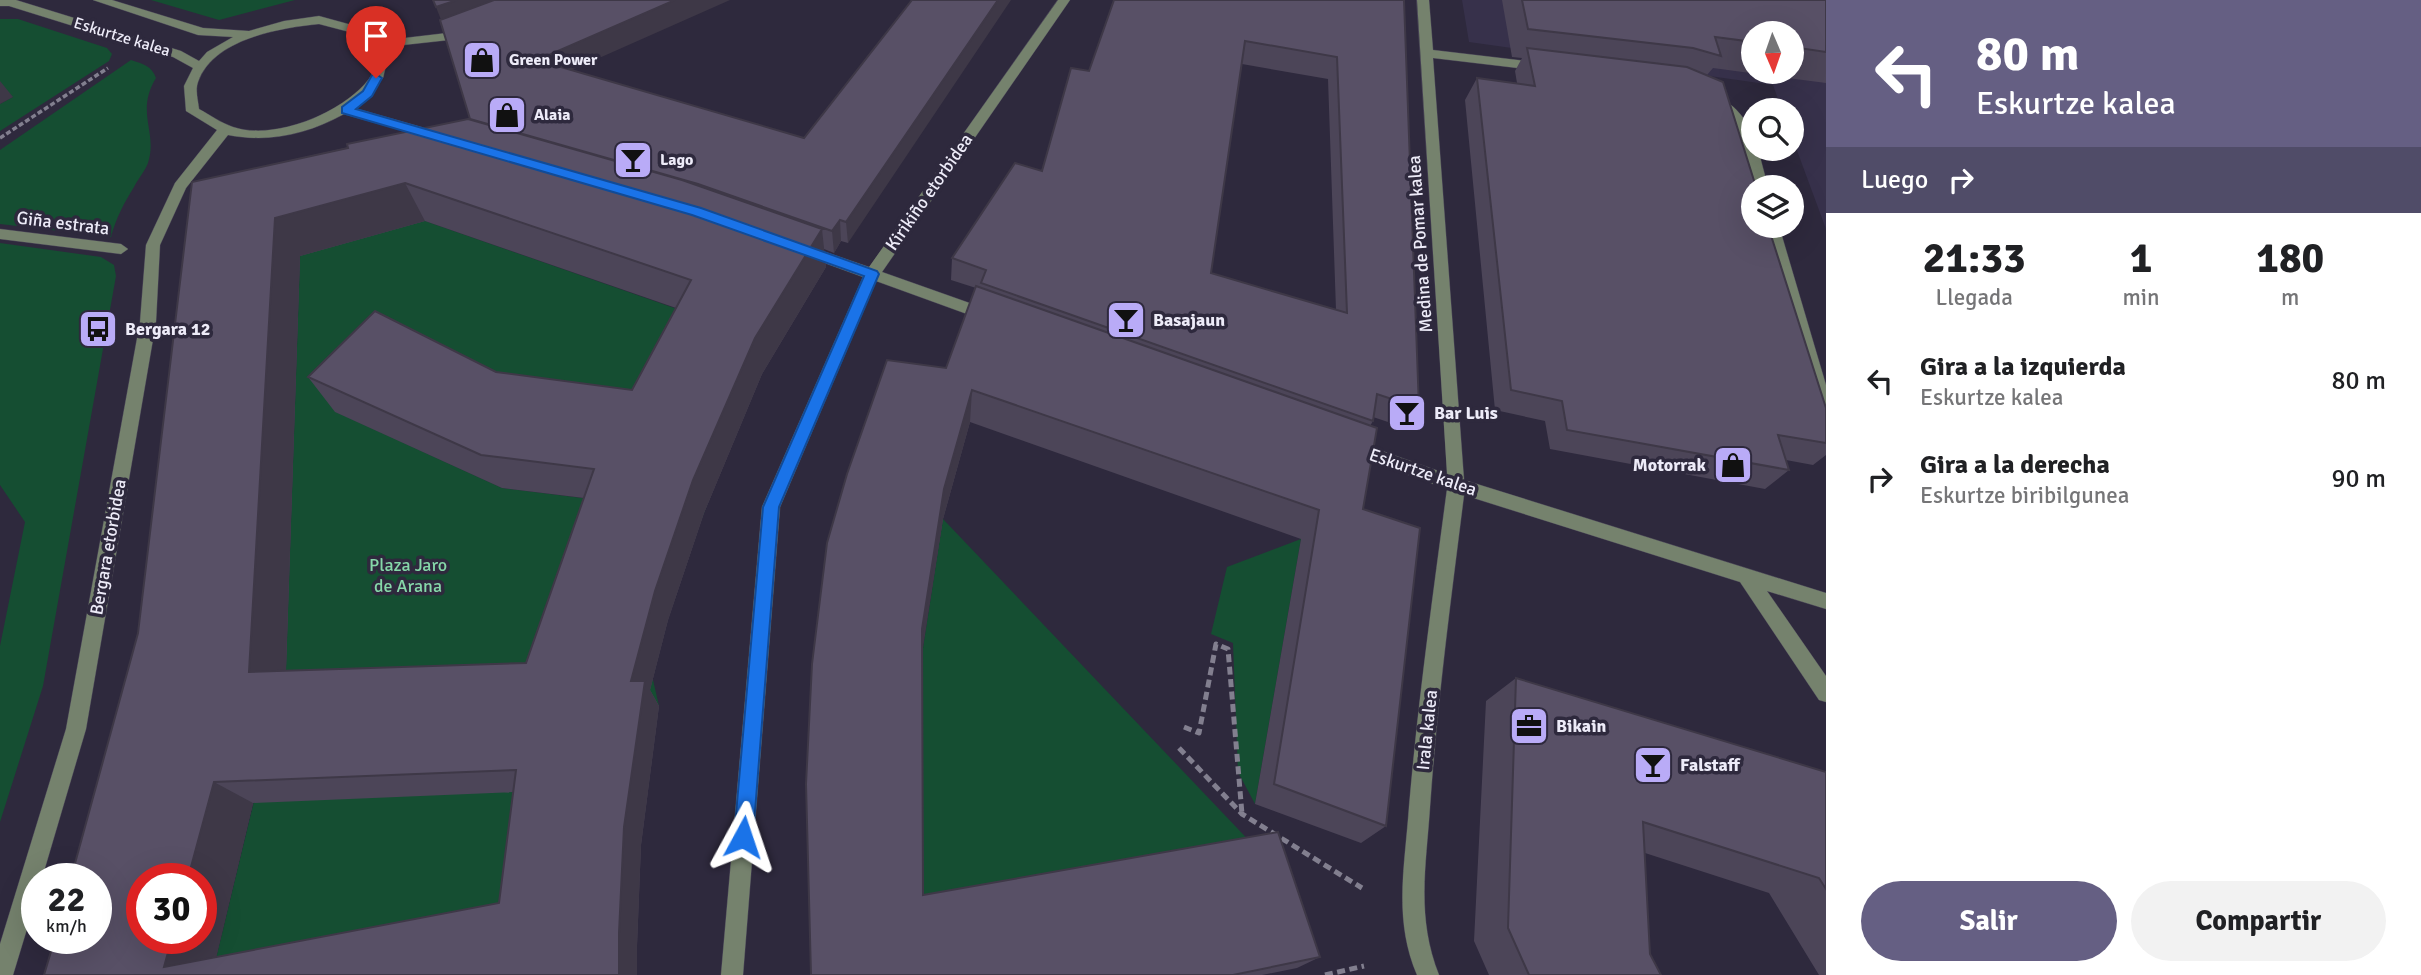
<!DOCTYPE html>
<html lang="es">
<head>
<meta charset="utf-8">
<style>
	body { margin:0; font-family:Signika,sans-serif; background:#f2f2f2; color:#202124; height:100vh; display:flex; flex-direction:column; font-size:26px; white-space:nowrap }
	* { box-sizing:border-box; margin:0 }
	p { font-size:23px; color:#757577 }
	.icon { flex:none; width:38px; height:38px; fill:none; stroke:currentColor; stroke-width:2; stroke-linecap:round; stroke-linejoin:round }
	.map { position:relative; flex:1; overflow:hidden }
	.details { display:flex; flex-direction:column; background:#fff; width:595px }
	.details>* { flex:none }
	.top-card { background:#655f83; color:#fff; overflow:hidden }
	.needle { width:46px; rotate:178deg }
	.controls { position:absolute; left:1741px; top:21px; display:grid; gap:14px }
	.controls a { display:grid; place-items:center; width:63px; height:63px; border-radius:50%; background:#fff; box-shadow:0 7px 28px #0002; font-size:35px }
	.speed { position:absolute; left:21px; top:863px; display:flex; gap:14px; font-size:35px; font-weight:700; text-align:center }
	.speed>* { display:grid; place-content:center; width:91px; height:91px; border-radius:50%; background:#fff; box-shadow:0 7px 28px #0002; line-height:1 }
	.speed small { font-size:18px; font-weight:400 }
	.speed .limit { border:10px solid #d22; background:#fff; color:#111 }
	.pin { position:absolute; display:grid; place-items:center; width:60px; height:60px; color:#fff; margin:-72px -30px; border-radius:50% 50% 50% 0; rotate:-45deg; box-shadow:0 0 7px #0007 }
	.pin .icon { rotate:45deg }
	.me { position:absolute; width:77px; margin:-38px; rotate:5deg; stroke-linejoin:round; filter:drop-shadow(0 0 5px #0008) }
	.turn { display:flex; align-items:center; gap:24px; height:147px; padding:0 35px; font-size:32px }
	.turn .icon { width:91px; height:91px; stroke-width:2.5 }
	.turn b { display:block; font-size:49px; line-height:60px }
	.then { display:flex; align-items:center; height:66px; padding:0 35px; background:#0003; gap:14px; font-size:26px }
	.eta { display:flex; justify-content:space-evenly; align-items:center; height:119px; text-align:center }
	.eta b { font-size:42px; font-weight:800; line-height:49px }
	.primary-button { display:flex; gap:14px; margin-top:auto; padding:14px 35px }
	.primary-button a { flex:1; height:80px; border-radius:42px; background:#655f83; color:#fff; font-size:28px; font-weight:800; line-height:80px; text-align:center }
	.primary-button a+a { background:#f2f2f2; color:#202124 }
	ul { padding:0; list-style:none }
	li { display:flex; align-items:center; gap:21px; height:98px; padding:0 35px }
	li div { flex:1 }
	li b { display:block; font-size:26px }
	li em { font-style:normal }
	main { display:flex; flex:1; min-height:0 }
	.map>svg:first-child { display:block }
	.built { fill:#37314b; fill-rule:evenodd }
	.green { fill:#154e32 }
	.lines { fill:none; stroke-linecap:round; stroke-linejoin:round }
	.minor-casing { stroke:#494457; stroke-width:1 }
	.path-far1 { stroke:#827f8f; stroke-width:3.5; stroke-dasharray:5 2.5; stroke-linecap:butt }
	.path { stroke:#827f8f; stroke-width:5; stroke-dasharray:8 4.5; stroke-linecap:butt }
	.minor { fill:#75826d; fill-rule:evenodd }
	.wall { fill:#4c4558; fill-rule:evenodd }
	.shaded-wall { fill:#3e3847 }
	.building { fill:#585066; stroke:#3e3847; stroke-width:2; fill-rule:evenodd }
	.route { fill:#1a73e8; stroke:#114b97; stroke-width:2 }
	.labels { text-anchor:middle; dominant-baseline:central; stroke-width:7; stroke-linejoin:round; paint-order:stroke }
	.far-street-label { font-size:16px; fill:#edebf8; stroke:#2e293d }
	.far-poi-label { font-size:16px; font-weight:bold; fill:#edebf8; stroke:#2e293d; text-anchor:start }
	.street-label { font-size:18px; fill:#edebf8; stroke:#2e293d }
	.poi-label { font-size:18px; font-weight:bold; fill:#edebf8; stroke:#2e293d; text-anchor:start }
	.park-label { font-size:18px; fill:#86d8a9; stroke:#2e293d }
</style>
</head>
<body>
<main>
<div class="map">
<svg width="1826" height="975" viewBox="0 0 1826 975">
	<rect width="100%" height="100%" fill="#2e293d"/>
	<path class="built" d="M1462,0H1826V229L1792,137V110H1782L1773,85L1469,42ZM1754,33H1792V72H1754Z"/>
	<path class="green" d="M151,0H295L219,20Z
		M0,19H18L107,48L112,54L109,61L0,131V104L13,97L0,87Z
		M131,60C143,64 152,66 156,78C135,113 158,131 148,163C145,171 138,179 134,187C124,203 116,218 111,237L0,224V150Z
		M302,201L425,221L700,317L644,425L336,412L502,488L606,501L709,500L699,526L553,672L653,680L659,706L538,791L524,918L212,975L286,669Z
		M0,243L101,257L114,265L116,276L43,686L0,822V646L25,522L0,485Z
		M943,519L1258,850L923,909L922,654Z
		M1301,539L1255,804L1238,772L1233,643L1211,634L1227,567Z"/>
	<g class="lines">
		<g class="minor-casing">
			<path id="minor" d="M0,0H16L181,51L199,61L207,52L233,37L198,35L93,0H112L203,28L249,31L284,21L319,16L370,30L379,41L447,33L467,25L473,29L449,40L385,47L389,53L383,78L354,108L442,133V139L437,140L344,114C308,134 269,143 228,135L186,188L160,245L156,322L86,729L42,878H37V896L13,975H0V944L66,729L140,322L146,245L175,183L217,130L186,111L184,86L193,68L173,57L9,6H0ZM319,24L361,35L377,54C375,62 374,73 369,79C343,113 274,141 233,127C221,123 210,115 199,109C198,100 195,90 198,82C213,39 279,28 319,24Z
				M1058,0H1070L882,272L995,312L997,316L989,322L876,281L780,507L743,975H721L762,507L863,277L800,254L798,250L805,245L869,267Z
				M1417,0H1429L1433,50L1543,63L1549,67L1543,71L1433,58L1464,480L1826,593V609L1767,591L1826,676V702L1819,700L1740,582L1464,495C1451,599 1437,703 1430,807C1426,867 1416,917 1439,975H1417C1393,919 1405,866 1409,807C1418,701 1433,595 1447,489L1345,452L1342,447L1345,442L1351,440L1447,474Z
				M1713,95C1735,102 1754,126 1754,149H1758L1768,187H1754L1735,127L1706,99Z
				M1765,226H1779L1826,385V420L1820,418L1818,413Z
				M0,229L121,244L128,249L121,254L0,239Z"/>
		</g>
		<path class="path-far1" d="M0,138L108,68"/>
		<path class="path" d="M1184,727L1199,733L1216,644L1228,649L1242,814
			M1179,748L1242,814L1362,888
			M1325,975L1364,966"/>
		<use href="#minor" class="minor"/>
	</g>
	<path class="wall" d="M912,0L848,243L841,241L834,253L824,249L826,267L762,374L704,513L668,620L650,690L659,706L641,845L637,946V975H44L138,633L192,182L471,120L572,70L804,138ZM425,221L676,308L632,390L496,372L308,377L335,412L502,488L584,498L526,663L286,671L300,256ZM513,792L499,903L216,957L253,803Z
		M1404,0L1419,408L1406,428L1373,417V421L1370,426L1363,509L1386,826L1361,843L1255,804L1301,539L970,422L943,519L922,650L923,895L1320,957L1297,968L1262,975H811L946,368L976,288L951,280L952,258L1042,171L1089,71ZM1242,64L1328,79L1336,310L1211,273Z
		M1502,0H1826V83L1713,68L1707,75L1826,408V455L1813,465L1786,460L1789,470L1765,489L1550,449L1545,421L1495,410L1465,100L1477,78L1517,83L1515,71L1522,58L1512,57ZM1754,33H1792V72H1754Z
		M1516,678L1826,772V975H1819L1769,893L1645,853L1650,954L1661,975H1489L1474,941L1486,701Z"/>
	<path class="shaded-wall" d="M457,0H530L445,30L436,7Z
		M675,0H730L545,82L537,60Z
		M998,0H1011L848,243L846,222Z
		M0,81L13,97L0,104Z
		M405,183L425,221L300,256L285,697L249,672L275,218Z
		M840,220L841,241L834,253L832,231Z
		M822,229L826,267L762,374L704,513L668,620L650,690L659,706L641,845L637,946V975H619V933L631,681L655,591L693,480L755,338Z
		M972,390L970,422L943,519L922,654V629L944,489Z
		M214,782L253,803L212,975L164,967L172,938H201V878H188Z"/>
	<path class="building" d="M433,0H457L436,7Z
		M494,0H675L537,60L804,138L912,0H998L846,222L840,220L832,231L698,184L470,119L440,20Z
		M1114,0H1404L1419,408L1377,394L1373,421L981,283L986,270L952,258L1015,163L1042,171L1071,68L1089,71ZM1245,41L1337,57L1347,313L1211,273Z
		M1522,0H1826V52L1792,47V33H1754V42L1715,37L1721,56L1693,48L1528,29Z
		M1527,48L1687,67L1723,82L1756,187H1754V226H1768L1826,408V443L1778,435L1789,470L1567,430L1562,401L1511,390L1477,78L1535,86Z
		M468,119L682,180L822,229L755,338L693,480L655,591L631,681H645L624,827L619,933V975H44L55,938H96V878H71L138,633L192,182L348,148L347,144ZM405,183L691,280L632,390L496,372L375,311L308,377L481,455L594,469L526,663L249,672L275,218ZM516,770L499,903L164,967L172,938H142V878H188L214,782Z
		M976,286L1377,428L1363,509L1420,528L1386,826L1274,784L1319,510L972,390L944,489L922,629L923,895L1278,832L1320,957L1233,975H811L806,784L812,664L827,543L847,474L887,360L946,368Z
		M1516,678L1826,772V889L1819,878L1643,822L1650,954L1661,975H1529L1508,928Z"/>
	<path class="route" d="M376,74L382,78L372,96L356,109L701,208L877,271L879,274L779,507L753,837L750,844L743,847L737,844L734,837L763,507L864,276L692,215L342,113V107L363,91L372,75Z"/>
	<defs>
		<g id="shop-square" transform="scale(2.0125)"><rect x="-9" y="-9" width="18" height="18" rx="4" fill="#b9abf7" stroke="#2e293d"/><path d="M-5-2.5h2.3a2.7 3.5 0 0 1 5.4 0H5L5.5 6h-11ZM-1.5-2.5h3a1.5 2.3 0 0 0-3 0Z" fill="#111"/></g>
		<g id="bar-square" transform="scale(2.0125)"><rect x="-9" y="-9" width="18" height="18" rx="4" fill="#b9abf7" stroke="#2e293d"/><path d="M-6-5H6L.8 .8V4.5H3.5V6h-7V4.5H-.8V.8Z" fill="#111"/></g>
		<g id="bus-square" transform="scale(2.0125)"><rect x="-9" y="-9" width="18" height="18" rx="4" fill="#b9abf7" stroke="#2e293d"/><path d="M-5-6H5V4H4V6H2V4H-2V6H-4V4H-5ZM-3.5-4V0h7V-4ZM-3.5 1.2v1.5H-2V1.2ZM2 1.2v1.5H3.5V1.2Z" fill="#111"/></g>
		<g id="office-square" transform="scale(2.0125)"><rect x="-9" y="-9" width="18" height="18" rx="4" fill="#b9abf7" stroke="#2e293d"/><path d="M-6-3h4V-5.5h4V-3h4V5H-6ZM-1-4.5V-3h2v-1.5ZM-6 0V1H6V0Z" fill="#111"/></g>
	</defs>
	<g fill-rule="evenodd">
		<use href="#shop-square" x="482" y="60"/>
		<use href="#shop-square" x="507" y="115"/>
		<use href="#bar-square" x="633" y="160"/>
		<use href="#bar-square" x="1126" y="320"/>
		<use href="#bus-square" x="98" y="329"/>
		<use href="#bar-square" x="1407" y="413"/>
		<use href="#shop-square" x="1733" y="465"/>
		<use href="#office-square" x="1529" y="726"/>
		<use href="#bar-square" x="1653" y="765"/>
	</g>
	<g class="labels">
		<g class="far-street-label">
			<text transform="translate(122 37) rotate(17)">Eskurtze kalea</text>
		</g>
		<g class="far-poi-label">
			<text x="509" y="60">Green Power</text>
			<text x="534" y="115">Alaia</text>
			<text x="660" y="160">Lago</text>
		</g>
		<g class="street-label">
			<text transform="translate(929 192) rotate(-55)">Kirikiño etorbidea</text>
			<text transform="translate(63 223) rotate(7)">Giña estrata</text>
			<text transform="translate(1420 244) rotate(-94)">Medina de Pomar kalea</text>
			<text transform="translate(1423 472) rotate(19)">Eskurtze kalea</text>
			<text transform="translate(108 547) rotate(-80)">Bergara etorbidea</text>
			<text transform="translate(1427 730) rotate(-84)">Irala kalea</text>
		</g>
		<g class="poi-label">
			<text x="1153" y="320">Basajaun</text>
			<text x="125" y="329">Bergara 12</text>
			<text x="1434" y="413">Bar Luis</text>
			<text x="1706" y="465" text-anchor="end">Motorrak</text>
			<text x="1556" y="726">Bikain</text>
			<text x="1680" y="765">Falstaff</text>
		</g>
		<g class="park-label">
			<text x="408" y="565">Plaza Jaro<tspan x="408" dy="21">de Arana</tspan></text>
		</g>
	</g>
</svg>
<div class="controls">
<a><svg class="needle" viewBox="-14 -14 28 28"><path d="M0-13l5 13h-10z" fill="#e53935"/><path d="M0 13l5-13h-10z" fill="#757577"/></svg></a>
<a><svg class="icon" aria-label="search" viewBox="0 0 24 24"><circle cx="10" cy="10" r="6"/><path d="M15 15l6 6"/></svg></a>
<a><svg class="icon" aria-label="layers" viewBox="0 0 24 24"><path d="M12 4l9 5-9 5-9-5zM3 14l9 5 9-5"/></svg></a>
</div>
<div class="speed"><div>22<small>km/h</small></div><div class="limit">30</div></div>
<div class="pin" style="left:376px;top:78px;background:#d93025"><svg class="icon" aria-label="arrive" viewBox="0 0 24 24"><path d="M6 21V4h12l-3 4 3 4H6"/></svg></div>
<svg class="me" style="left:743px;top:837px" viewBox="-20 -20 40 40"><path d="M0-17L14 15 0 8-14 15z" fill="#1a73e8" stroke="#fff" stroke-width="4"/></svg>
</div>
<section class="details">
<div class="top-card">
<div class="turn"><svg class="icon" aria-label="left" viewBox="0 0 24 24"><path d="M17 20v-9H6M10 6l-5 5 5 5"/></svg><div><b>80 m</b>Eskurtze kalea</div></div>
<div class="then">Luego<svg class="icon" aria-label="right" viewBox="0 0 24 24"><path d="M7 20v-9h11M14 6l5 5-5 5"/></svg></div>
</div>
<div class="eta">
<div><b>21:33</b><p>Llegada</p></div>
<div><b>1</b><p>min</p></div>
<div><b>180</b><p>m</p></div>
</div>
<ul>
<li><svg class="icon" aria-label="left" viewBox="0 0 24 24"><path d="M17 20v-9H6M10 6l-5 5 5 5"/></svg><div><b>Gira a la izquierda</b><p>Eskurtze kalea</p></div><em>80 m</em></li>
<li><svg class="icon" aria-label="right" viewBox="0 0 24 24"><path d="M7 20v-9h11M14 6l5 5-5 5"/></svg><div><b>Gira a la derecha</b><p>Eskurtze biribilgunea</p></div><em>90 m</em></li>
</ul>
<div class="primary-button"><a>Salir</a><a>Compartir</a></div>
</section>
</main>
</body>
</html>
